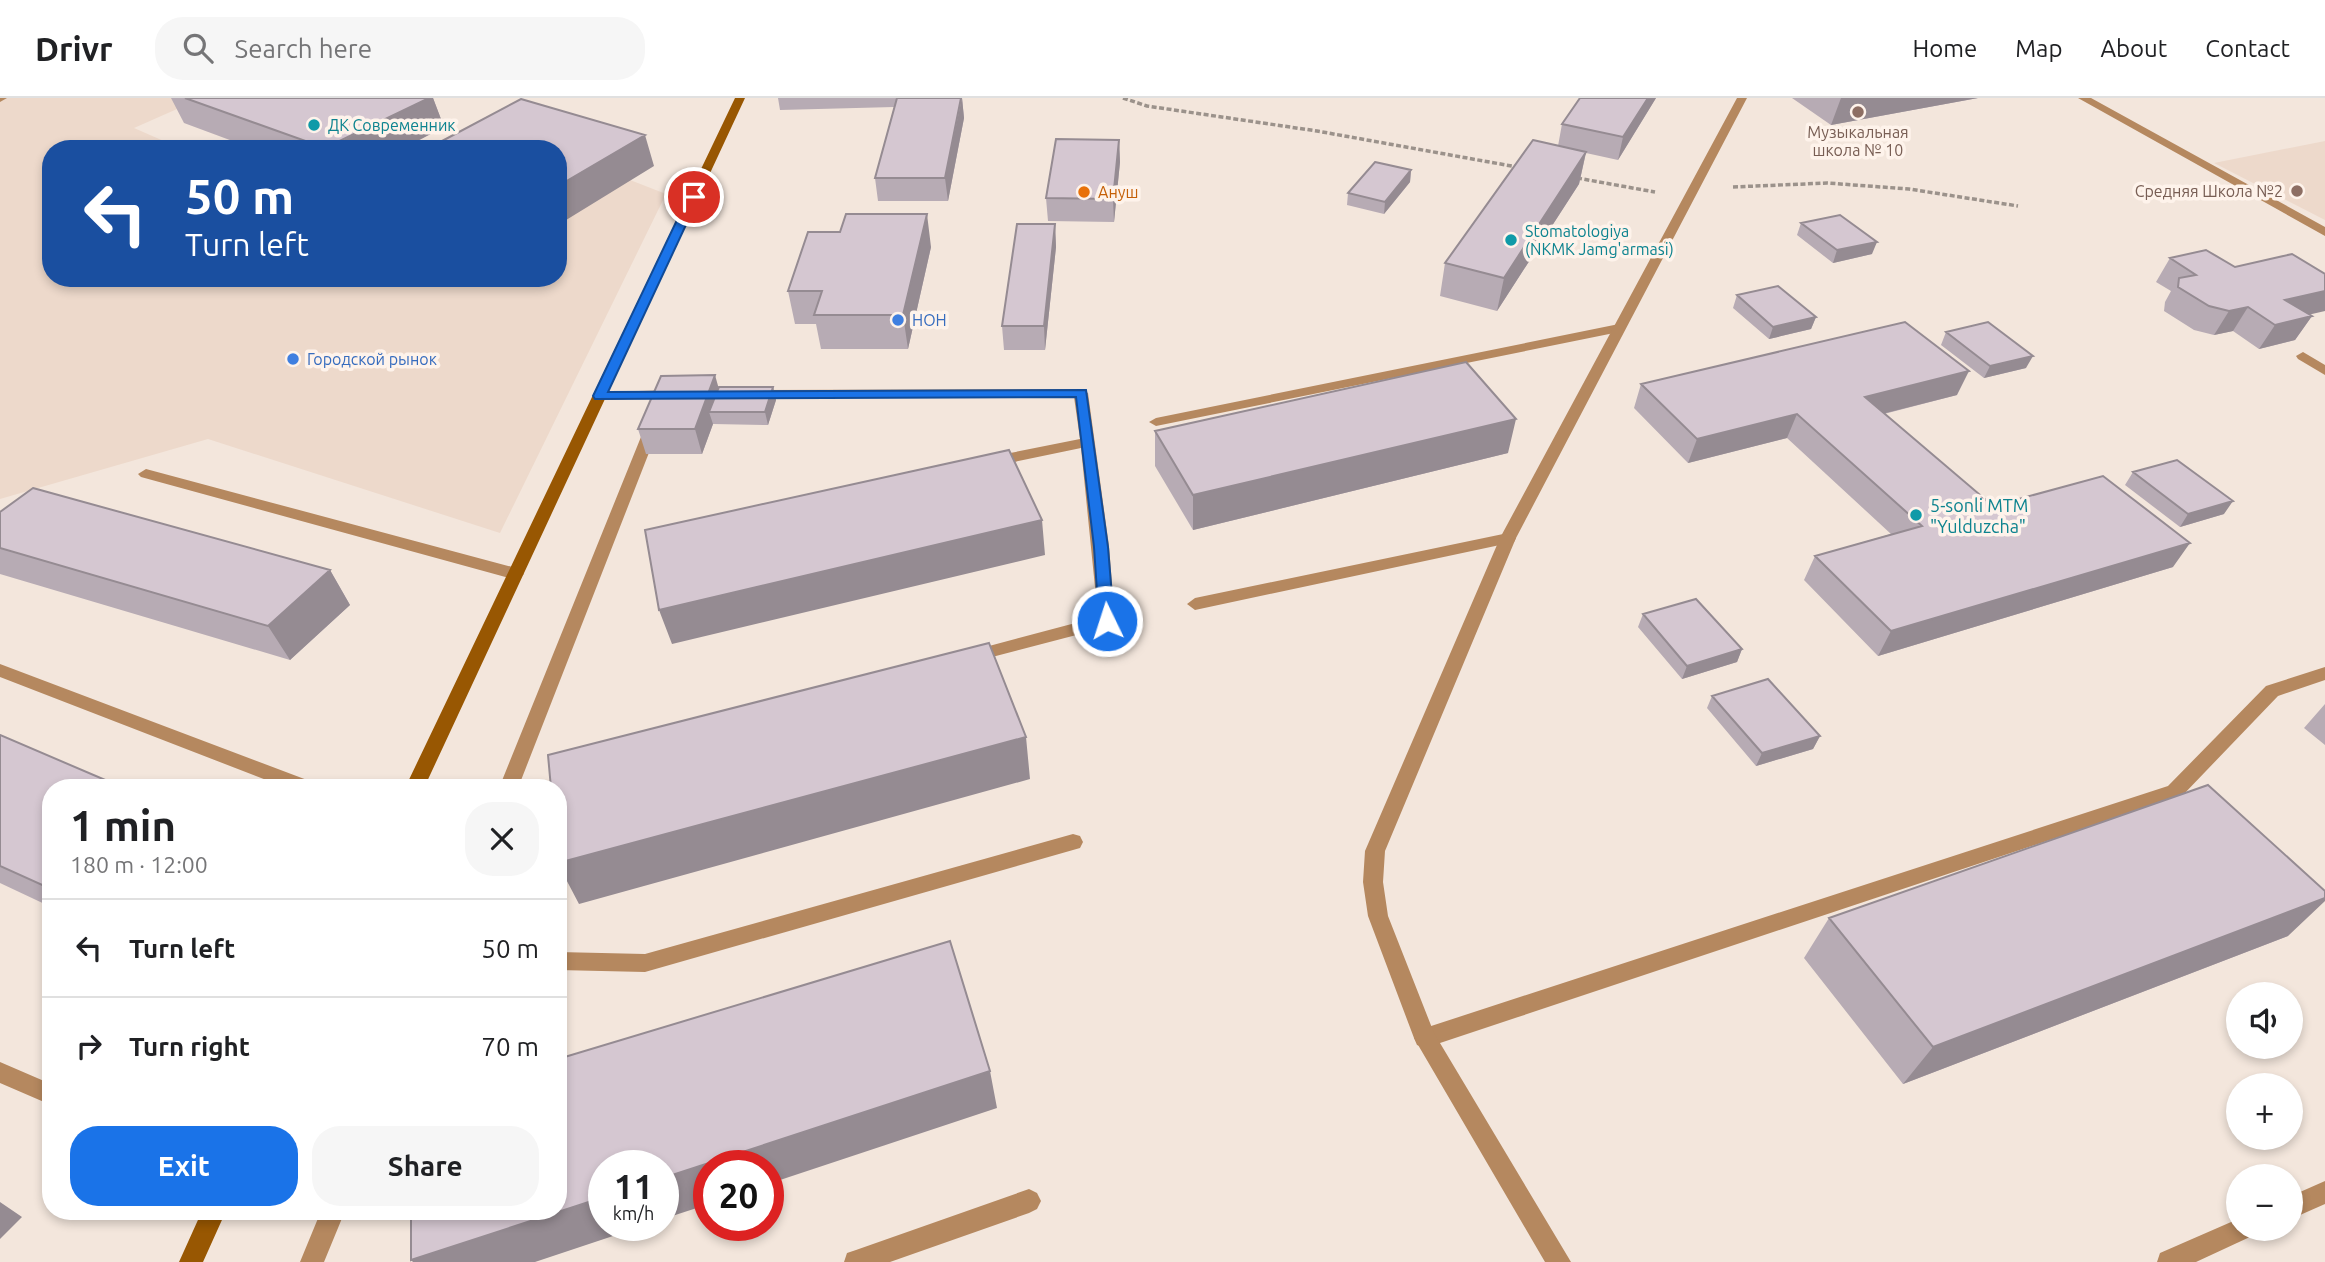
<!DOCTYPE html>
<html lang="en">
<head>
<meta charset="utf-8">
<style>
	body { margin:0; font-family:Ubuntu,sans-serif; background:#f6f6f6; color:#202124; height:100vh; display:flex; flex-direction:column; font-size:26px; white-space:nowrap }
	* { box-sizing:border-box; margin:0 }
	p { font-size:23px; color:#757577 }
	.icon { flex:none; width:38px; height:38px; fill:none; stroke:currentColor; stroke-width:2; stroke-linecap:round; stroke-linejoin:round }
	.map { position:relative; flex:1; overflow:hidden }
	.details { position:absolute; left:42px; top:681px; width:525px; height:441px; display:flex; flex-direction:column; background:#fff; border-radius:28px; box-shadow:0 4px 10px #0003 }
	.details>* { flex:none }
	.hud { position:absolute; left:42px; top:42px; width:525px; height:147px; border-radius:28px; box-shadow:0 4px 10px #0003; background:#1a4fa0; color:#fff; overflow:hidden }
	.buttons { position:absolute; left:2226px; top:884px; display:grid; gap:14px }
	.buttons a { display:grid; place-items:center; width:77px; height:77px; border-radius:50%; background:#fff; box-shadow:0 4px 10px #0003; font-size:35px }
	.speed { position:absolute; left:588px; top:1052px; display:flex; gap:14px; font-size:35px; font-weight:700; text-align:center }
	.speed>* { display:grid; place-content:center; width:91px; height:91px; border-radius:50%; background:#fff; box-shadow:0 4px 10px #0003; line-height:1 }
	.speed small { font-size:18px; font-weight:400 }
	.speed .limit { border:10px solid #d22; background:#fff; color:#111 }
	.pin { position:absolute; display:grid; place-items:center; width:60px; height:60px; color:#fff; margin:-30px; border:4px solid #fff; border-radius:50%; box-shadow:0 2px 7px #0007 }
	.me { position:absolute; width:77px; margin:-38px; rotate:356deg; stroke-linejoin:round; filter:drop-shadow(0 0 5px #0008) }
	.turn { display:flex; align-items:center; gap:24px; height:147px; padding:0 28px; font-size:32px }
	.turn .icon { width:91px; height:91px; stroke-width:2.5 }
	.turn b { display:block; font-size:49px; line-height:60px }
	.round { display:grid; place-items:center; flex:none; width:74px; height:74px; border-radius:28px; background:#f6f6f6 }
	.head { display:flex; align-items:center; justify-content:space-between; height:119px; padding:0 28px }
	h1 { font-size:42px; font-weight:700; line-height:52px }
	.button { display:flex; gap:14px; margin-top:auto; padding:14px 28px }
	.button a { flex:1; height:80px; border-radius:28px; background:#1a73e8; color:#fff; font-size:28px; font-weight:700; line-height:80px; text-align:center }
	.button a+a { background:#f6f6f6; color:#202124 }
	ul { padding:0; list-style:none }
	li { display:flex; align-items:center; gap:21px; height:98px; padding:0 28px; border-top:2px solid #e0e0e0 }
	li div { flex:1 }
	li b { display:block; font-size:26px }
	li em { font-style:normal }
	header { display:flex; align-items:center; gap:42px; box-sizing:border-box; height:98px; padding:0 35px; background:#fff; border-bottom:2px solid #e0e0e0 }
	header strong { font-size:33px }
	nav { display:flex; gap:38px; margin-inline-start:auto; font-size:24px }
	.search { width:490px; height:63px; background:#f6f6f6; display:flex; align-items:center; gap:18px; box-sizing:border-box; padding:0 24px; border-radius:28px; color:#757577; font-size:26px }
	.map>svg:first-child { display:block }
	.built { fill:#edd9cb }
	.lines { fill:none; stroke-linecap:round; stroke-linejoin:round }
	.path { stroke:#9b928b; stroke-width:3.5; stroke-dasharray:5 2.5; stroke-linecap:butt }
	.lane { fill:#b5885f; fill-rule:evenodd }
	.street { fill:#b5885f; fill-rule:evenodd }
	.secondary { fill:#985702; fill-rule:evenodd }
	.wall { fill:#b7abb4 }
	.shaded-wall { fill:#958b92 }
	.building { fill:#d5c7d1; stroke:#958b92; stroke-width:2 }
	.route { fill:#1a73e8; stroke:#114b97; stroke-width:2 }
	.education-dot { fill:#8d6e63; stroke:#fef3eb; stroke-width:2.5 }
	.culture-dot { fill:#0f9aa8; stroke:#fef3eb; stroke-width:2.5 }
	.food-dot { fill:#e8710a; stroke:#fef3eb; stroke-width:2.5 }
	.shop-dot { fill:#3f7fe0; stroke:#fef3eb; stroke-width:2.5 }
	.labels { text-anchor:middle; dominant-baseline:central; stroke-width:7; stroke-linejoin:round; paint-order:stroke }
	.far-culture-label { font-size:16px; fill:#0d838f; stroke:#fef3eb; text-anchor:start }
	.far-education-label { font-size:16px; fill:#785e54; stroke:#fef3eb }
	.far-food-label { font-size:16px; fill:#c56008; stroke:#fef3eb; text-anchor:start }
	.far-shop-label { font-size:16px; fill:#366cbe; stroke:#fef3eb; text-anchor:start }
	.culture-label { font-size:18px; fill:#0d838f; stroke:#fef3eb; text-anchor:start }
</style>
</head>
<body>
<header>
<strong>Drivr</strong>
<div class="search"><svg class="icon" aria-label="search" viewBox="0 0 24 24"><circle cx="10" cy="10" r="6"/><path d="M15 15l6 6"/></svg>Search here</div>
<nav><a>Home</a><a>Map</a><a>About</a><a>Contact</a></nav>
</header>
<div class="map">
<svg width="2325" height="1164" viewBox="0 0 2325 1164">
	<rect width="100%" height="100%" fill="#f3e6dc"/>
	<path class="built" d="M0,0H202L134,30L182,51H51V180H558V54L666,96L500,435L208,341L0,401Z
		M2325,43V122L2214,65Z"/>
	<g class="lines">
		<path class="path" d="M1123,0L1147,8L1317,33L1517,69
			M1577,80L1655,94
			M1733,89L1827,85L1909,91L2018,108"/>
		<path class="lane" d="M0,0H7L0,4Z
			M2078,0H2091L2325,129V138Z
			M1619,226L1624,227V233L1156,328L1149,324L1156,320Z
			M2303,254L2325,267V277L2298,261L2296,258Z
			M1081,291L1088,295L1109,448L1115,523L1107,529L969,565L963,563L960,559L963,555L1098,519L1081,350L990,369L983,364L990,359L1080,341L1074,299L750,300L743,296L750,292Z
			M677,292L684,296L682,299L600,302L593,298L600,294Z
			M652,325L659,329L518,690H499L645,329Z
			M146,371L516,470L524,476L516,482L141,379L138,376Z
			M1508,435L1514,436L1516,440L1514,444L1195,512L1187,506L1195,500Z
			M0,566L315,685L317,690H287L0,579Z
			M2325,569V582L2278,598L2182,698L1425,950L1417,947L1414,940L1417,933L1425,930L2168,688L2266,588Z
			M1073,736L1080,738L1083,744L1080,750L645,874L558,872V854L645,856Z
			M0,964L51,986V1007L0,985Z
			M2325,1083V1106L2291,1121V1098Z
			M1029,1091L1037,1095L1041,1103L1037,1111L1029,1115L890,1164H844L847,1155L856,1152Z
			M321,1113H345L324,1164H300Z
			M2238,1121V1130H2256L2252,1138L2196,1164H2157L2160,1155Z"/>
		<path class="street" d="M1737,0H1747L1516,440L1385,753L1383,784L1388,818L1434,935L1571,1164H1545L1414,940L1368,818L1363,784L1365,753L1500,440Z"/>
		<path class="secondary" d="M735,0H745L424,690H405Z
			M202,1113H226L203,1164H179Z"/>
	</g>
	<path class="wall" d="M171,0H433L444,29L402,51H254L184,25Z
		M778,0H962L964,20L948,103H878L875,80L894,9L780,12Z
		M1580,0H1656L1618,62L1586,55L1579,86L1497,213L1440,198L1445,165L1558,48L1562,26Z
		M1792,0H1978L1831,27Z
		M1119,42L1120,64L1114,124L1048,123L1046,100Z
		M1411,72L1410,84L1384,116L1347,107L1348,95Z
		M1801,125L1872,156L1833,165L1797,137Z
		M1055,126L1056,149L1045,252H1004L1002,228Z
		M931,149L908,251H821L816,226H795L788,193Z
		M2170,160L2235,169L2312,218L2295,242L2259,251L2233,233L2214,237L2194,232L2164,213L2165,204L2171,193L2156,184Z
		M1737,197L1816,219L1811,231L1769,241L1733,210Z
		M1946,234L2026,270L1984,280L1941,247Z
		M1641,286L1957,297L1884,316L1993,408L2173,469L1878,558L1804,482L1815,458L1891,436L1787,340L1688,365L1634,310Z
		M719,289H773L776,302L768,327L713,326L702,356H646L638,331Z
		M1155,333L1508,355L1193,432L1155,368Z
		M2133,374L2224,416L2180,429L2125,387Z
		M0,414L330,472L350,507L290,562L0,476Z
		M1643,516L1742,551L1737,564L1682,581L1638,529Z
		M1712,598L1820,638L1813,651L1756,668L1707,610Z
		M2325,606V647L2304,630Z
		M0,637L51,690V809L0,785Z
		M1829,820L2288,838L1903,986L1804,860Z"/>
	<path class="shaded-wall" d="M429,0H433L444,29L402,51H325Z
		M962,0L964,20L948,103L945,80Z
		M1648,0H1656L1618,62L1623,39Z
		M1841,0H1978L1831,27Z
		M645,37L654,68L558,127V88Z
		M1119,42L1120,64L1114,124L1113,101Z
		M1586,54L1579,86L1497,213L1504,180Z
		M1411,72L1410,84L1384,116L1385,104Z
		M927,116L931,149L908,251L903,217Z
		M1055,126L1056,149L1045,252L1044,228Z
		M1877,144L1872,156L1833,165L1837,152Z
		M2325,193V213L2273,225L2285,202Z
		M2248,209L2233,233L2214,237L2229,213Z
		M2312,218L2295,242L2259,251L2275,227Z
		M1816,219L1811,231L1769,241L1773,229Z
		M2033,258L2026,270L1984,280L1990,268Z
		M1969,273L1957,297L1854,323L1865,299Z
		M715,277L722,302L709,314L713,326L702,356L695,331Z
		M773,289L776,302L768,327L765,314Z
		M1797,316L1787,340L1688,365L1697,341Z
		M1516,321L1508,355L1193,432V397Z
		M2233,403L2224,416L2180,429L2188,416Z
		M1042,422L1045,457L672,546L659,512Z
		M2190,445L2173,469L1878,558L1891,533Z
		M330,472L350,507L290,562L268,528Z
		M1742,551L1737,564L1682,581L1687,568Z
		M1820,638L1813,651L1756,668L1762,655Z
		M1026,639L1030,681L579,806L558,766V765Z
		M2325,800V803L2288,838L1903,986L1933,949Z
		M990,973L997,1010L768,1086V1068H709V1106L663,1121V1080Z
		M604,1099V1127H646L535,1164H413L411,1162Z
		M0,1104L22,1119L0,1141Z"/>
	<path class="building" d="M185,0H429L325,50Z
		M897,0H961L945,80H875Z
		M1580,0H1648L1623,39L1562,26Z
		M521,1L645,37L558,88V51H427Z
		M1056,41L1119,42L1113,101L1046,100Z
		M1533,42L1586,54L1504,180L1445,165Z
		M1375,64L1411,72L1385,104L1348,95Z
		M846,116H927L903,217H814L822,193H788L808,134H840Z
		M1840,117L1877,144L1837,152L1801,125Z
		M1017,126H1055L1044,228H1002Z
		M2206,152L2235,169L2292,156L2325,176V193L2285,202L2312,218L2275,227L2248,209L2229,213L2209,208L2178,189L2179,180L2196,177L2170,160Z
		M1778,188L1816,219L1773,229L1737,197Z
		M1905,224L1969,273L1865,299L1993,408L2103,378L2190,445L1891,533L1815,458L1922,428L1797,316L1697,341L1641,286Z
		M1988,224L2033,258L1990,268L1946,234Z
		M1466,264L1516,321L1193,397L1155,333Z
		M715,277L695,331H638L661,278Z
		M719,289H773L765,314H709Z
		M1009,352L1042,422L659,512L645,432Z
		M2177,362L2233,403L2188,416L2133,374Z
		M33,390L330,472L268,528L0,450V414Z
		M1696,501L1742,551L1687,568L1643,516Z
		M989,545L1026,639L558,765V690H551L548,657Z
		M1768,581L1820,638L1762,655L1712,598Z
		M0,637L124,690H51V791L0,768Z
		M2208,687L2325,793V800L1933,949L1829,820Z
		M950,843L990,973L663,1080V1068H604V1099L411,1162V1113H558V961Z"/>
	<path class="route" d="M694,96L699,99L608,294L1086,292L1108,449L1114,523L1112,527H1101L1099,523L1094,449L1076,299L595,301L593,298L688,99Z"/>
	<g class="education-dot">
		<circle cx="1858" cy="14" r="7"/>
		<circle cx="2297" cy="93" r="7"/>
	</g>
	<g class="culture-dot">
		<circle cx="314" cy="27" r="7"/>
		<circle cx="1511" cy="142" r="7"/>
		<circle cx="1916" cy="417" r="7"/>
	</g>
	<circle class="food-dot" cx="1084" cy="94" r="7"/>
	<g class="shop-dot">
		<circle cx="898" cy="222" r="7"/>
		<circle cx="293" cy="261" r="7"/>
	</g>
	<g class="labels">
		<g class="far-culture-label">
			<text x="328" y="27">ДК Современник</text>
			<text x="1525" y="133">Stomatologiya<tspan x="1525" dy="18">(NKMK Jamg'armasi)</tspan></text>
		</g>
		<g class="far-education-label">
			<text x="1858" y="34">Музыкальная<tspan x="1858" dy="18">школа № 10</tspan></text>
			<text x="2283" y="93" text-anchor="end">Средняя Школа №2</text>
		</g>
		<g class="far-food-label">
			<text x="1098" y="94">Ануш</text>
		</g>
		<g class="far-shop-label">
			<text x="912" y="222">НОН</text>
			<text x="307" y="261">Городской рынок</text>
		</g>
		<g class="culture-label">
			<text x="1930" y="407">5-sonli MTM<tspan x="1930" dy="21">"Yulduzcha"</tspan></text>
		</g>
	</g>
</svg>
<div class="buttons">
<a><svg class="icon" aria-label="sound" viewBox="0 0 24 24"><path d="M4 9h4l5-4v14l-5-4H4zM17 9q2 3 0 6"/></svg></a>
<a>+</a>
<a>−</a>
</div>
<div class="speed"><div>11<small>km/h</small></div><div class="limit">20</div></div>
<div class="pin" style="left:694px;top:99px;background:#d93025"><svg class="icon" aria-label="arrive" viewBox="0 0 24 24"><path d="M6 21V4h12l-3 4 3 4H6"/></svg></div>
<svg class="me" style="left:1107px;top:523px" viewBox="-20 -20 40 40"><circle r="17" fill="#1a73e8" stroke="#fff" stroke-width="3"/><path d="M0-11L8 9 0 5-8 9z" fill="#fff"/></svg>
<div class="hud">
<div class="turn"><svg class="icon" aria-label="left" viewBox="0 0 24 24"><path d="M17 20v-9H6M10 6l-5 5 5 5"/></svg><div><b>50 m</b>Turn left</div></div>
</div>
<section class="details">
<div class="head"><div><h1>1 min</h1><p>180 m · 12:00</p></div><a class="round"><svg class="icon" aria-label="close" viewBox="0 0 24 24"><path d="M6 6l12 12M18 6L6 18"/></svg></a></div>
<ul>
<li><svg class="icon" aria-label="left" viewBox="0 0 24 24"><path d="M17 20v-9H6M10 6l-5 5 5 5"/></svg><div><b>Turn left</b></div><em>50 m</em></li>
<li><svg class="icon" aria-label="right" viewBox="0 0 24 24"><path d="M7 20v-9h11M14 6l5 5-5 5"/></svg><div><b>Turn right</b></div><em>70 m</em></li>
</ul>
<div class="button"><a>Exit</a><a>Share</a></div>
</section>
</div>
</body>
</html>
